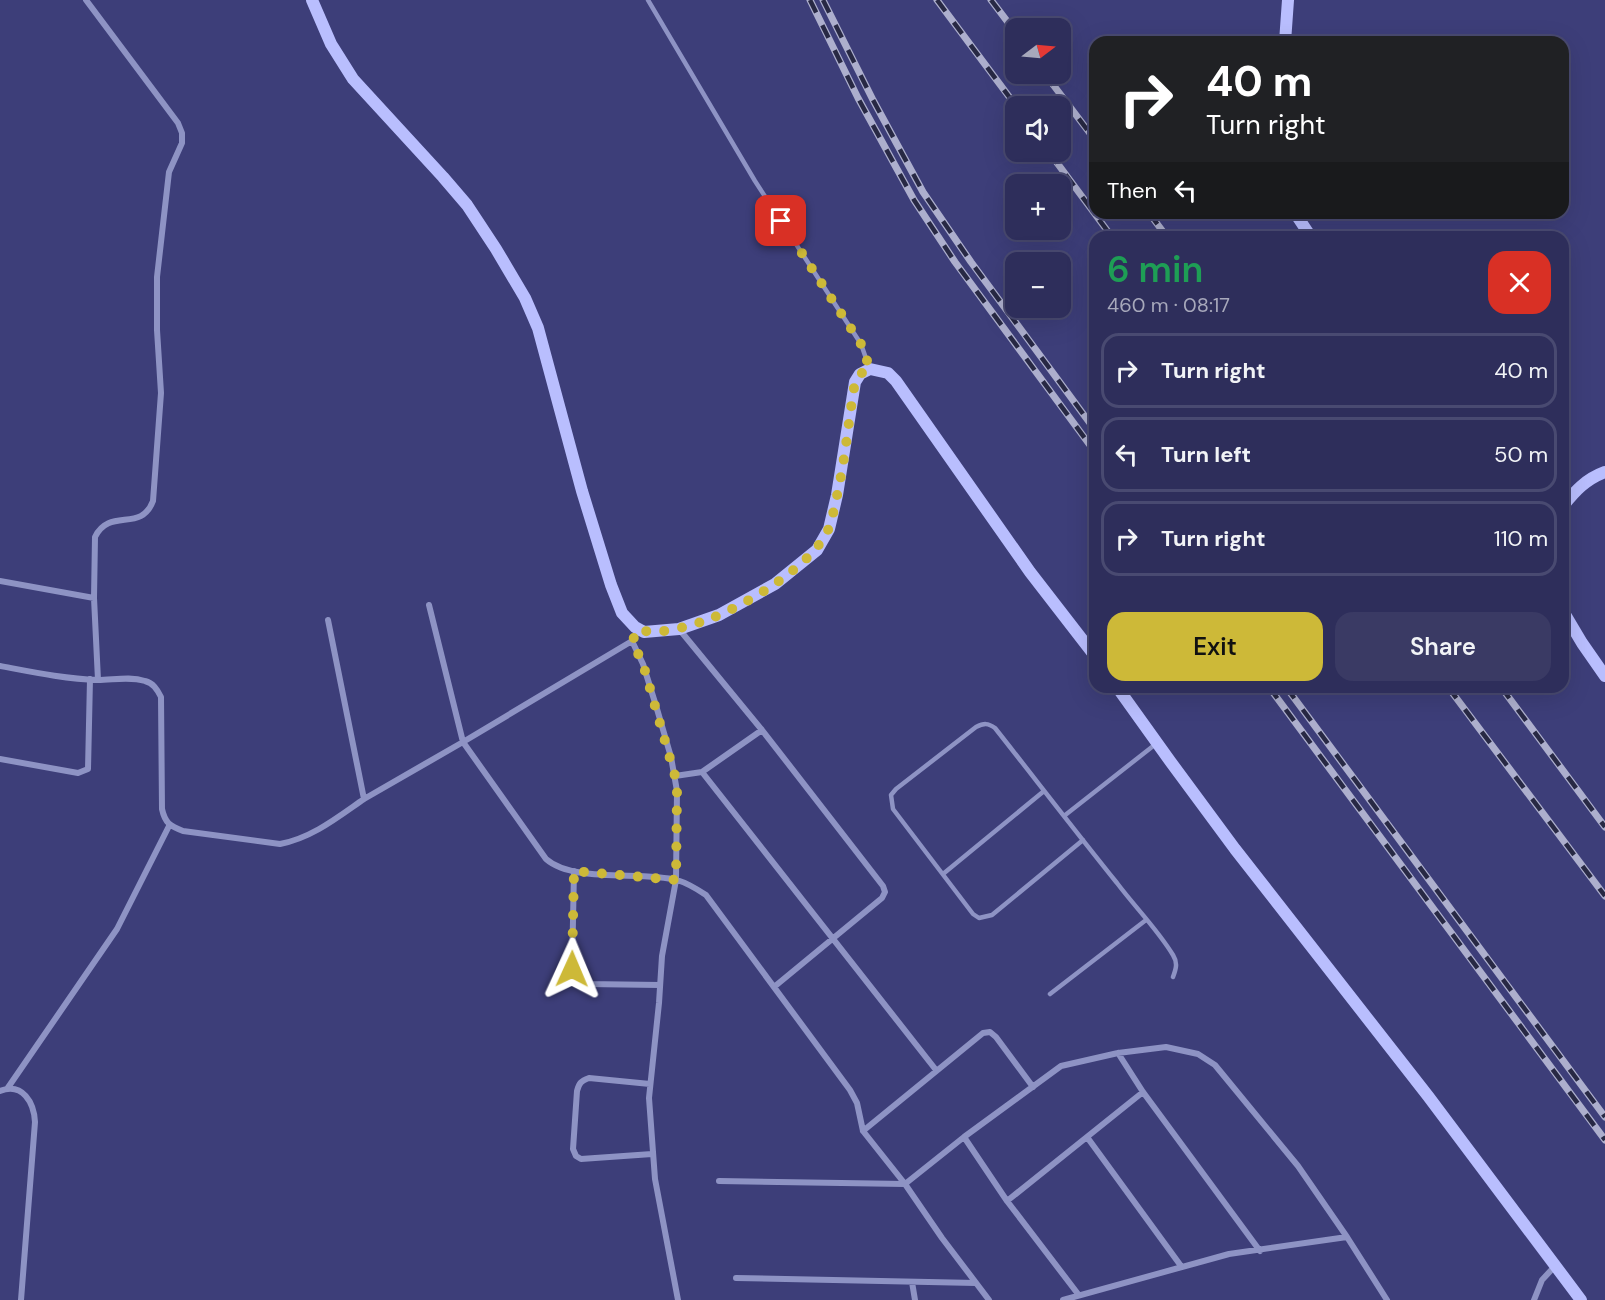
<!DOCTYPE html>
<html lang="en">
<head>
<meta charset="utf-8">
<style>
	body { margin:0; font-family:"DM Sans",sans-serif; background:#3a3a64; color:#f1f3f6; height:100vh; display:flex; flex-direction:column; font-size:22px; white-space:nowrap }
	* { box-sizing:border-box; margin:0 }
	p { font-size:20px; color:#a7a8bb }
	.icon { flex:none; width:33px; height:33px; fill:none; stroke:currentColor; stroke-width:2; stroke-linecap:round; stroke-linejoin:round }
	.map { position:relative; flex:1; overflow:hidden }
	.sheet { position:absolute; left:1089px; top:231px; width:480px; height:462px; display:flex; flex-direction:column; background:#2e2e5b; border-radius:18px; box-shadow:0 6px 24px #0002,0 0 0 2px #494a71 }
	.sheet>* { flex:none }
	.top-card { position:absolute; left:1089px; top:36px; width:480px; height:183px; border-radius:18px; box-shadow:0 6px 24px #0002,0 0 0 2px #494a71; background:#202124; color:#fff; overflow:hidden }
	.needle { width:39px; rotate:74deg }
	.fabs { position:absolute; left:1005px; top:18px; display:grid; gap:12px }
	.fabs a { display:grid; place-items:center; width:66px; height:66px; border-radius:12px; background:#2e2e5b; box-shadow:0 6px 24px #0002,0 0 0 2px #494a71; font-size:30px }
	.pin { position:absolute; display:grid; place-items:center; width:51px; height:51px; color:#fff; margin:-26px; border-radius:12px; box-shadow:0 3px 9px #0006 }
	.me { position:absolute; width:66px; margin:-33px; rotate:1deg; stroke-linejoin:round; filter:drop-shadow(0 0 4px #0008) }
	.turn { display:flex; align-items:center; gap:21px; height:126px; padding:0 18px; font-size:27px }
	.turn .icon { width:78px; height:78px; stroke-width:2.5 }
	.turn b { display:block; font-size:42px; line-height:51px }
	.then { display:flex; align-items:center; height:57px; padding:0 18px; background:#0003; gap:12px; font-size:22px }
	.round { display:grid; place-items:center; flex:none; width:63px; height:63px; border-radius:18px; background:#3a3a64 }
	.summary { display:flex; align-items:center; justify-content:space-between; height:102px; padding:0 18px }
	h1 { font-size:36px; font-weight:600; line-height:45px; color:#1e9e55 }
	.action { display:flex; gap:12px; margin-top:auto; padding:12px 18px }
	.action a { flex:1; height:69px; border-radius:18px; background:#cdb938; color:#111; font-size:24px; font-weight:600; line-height:69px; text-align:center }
	.action a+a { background:#3a3a64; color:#f1f3f6 }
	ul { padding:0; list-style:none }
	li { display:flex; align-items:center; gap:18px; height:75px; margin:0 12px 9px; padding:0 6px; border:3px solid #494a71; border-radius:18px }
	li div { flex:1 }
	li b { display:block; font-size:22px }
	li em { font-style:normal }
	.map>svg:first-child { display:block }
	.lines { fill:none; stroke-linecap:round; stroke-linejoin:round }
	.lane { stroke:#8e93c4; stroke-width:4.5 }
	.street { stroke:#8e93c4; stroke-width:6 }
	.secondary { stroke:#b9befe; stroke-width:12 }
	.rail-casing { stroke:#adafcd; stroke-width:7 }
	.rail { stroke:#282944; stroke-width:4.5; stroke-dasharray:14; stroke-linecap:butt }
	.route { stroke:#cdb938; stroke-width:10; stroke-dasharray:0 18 }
</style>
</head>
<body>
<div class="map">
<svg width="1605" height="1300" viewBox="0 0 1605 1300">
	<rect width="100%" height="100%" fill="#3d3e79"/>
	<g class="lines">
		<path class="lane" d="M648,0L755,181L861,344L869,367
			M1064,816L1157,743
			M1083,840L992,915L979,918L973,914L893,809L891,795L896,789L976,727C984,723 988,723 995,728C1036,780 1076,832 1117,883C1135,907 1158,930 1173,955C1178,963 1176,969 1173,977
			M943,874L1044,791
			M1050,994L1146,920"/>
		<path class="street" d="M86,0L178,123L182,133V143L169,172L157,277V330L161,393L153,501C141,533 110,507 95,537L94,598L98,680
			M0,581L94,598
			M328,620L364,799L463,742L429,605
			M639,629L632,641L643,664L657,709L671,757L677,791L676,880L662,956L659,1003L649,1098L655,1179L678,1300
			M679,629L762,730L883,886L885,892L882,898L774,987
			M632,641L463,742L546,859C573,883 641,871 677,880C687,883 697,889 706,895L850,1090L857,1103L863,1131L905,1184L942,1238L989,1300
			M0,666C32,672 65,679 98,680C113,680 130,676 145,681C153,683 157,689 161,697L162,809C165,823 170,826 183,831L280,844C312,838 338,817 364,799
			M0,759L78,773L88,769L90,679
			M702,772L936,1070
			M675,776L702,772L762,730
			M574,871L572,969C574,978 577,982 586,984L660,985
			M1118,1053L1143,1092L1260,1251
			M650,1084L589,1078C581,1081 579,1083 577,1091L573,1149L576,1156L581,1159L652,1154
			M7,1089L117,929L169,826
			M0,1091C23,1082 34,1103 35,1122L21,1300
			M863,1131L983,1033L990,1032L996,1037L1033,1087
			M964,1137L1007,1201L1078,1294
			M1087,1137L1181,1266
			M719,1181L905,1184L964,1137L1061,1066L1118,1053L1166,1047L1198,1054L1215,1065L1298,1166L1347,1237
			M1007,1201L1143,1092
			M736,1278L976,1283
			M912,1282L915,1300
			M1063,1300L1229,1254L1347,1237L1387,1300
			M1534,1300L1542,1280L1555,1266"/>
		<path class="secondary" d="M312,0L331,44L353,79L443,177L467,205L496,249L525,298L538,328L582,491L611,585L622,613L635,627L644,632L679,629L719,615L775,584L817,550L829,529L837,495L855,382L860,374L870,369L888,373L896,381L1030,572L1095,656
			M1285,42L1288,0
			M1295,213L1311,237
			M1563,506C1575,491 1586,479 1605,472
			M1563,611L1582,643L1605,676
			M1117,687L1170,761L1235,849L1428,1096L1581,1300"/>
		<g class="rail-casing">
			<path id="rail" d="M810,0L858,98L914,200L955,262L1095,452
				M823,0L873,100L923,192L971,262L1095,430
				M937,0L1016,106
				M991,0L1016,33
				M1045,74L1095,140
				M1049,152L1112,237
				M1149,213L1167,237
				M1269,687L1605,1140
				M1286,687L1605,1117
				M1448,687L1605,896
				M1501,687L1605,827"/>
		</g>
		<use href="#rail" class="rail"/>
	</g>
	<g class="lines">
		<path class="route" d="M572,969L574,871L676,880L677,791L675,776L643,664L632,641L639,629C655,637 693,625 710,619C747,604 811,567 828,530C832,523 833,513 835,504C845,464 848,423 855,382L860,374L870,369L861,344L781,221"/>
	</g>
</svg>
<div class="fabs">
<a><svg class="needle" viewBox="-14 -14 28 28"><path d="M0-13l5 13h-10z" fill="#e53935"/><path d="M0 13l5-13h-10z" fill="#a7a8bb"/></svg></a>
<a><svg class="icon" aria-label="sound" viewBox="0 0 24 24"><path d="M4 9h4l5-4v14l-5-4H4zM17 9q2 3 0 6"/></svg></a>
<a>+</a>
<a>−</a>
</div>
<div class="pin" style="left:781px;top:221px;background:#d93025"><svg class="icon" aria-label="arrive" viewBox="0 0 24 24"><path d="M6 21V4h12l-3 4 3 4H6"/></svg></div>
<svg class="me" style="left:572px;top:969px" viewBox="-20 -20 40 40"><path d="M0-17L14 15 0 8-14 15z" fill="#cdb938" stroke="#fff" stroke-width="4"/></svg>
<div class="top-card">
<div class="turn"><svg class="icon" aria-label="right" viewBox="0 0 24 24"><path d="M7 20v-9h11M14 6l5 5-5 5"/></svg><div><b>40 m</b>Turn right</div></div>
<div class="then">Then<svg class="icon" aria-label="left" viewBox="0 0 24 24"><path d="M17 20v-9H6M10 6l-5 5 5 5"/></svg></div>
</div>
<section class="sheet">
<div class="summary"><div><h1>6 min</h1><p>460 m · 08:17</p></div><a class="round" style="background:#d93025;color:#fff"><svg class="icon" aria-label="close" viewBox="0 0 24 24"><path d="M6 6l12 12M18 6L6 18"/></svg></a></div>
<ul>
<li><svg class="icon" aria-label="right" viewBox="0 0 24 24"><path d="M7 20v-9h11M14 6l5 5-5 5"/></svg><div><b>Turn right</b></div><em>40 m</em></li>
<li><svg class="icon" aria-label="left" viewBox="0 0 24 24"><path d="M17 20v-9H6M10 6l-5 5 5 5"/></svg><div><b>Turn left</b></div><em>50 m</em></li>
<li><svg class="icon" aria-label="right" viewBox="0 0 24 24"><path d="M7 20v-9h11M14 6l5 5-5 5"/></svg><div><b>Turn right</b></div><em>110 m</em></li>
</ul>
<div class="action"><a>Exit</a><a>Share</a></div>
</section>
</div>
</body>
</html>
